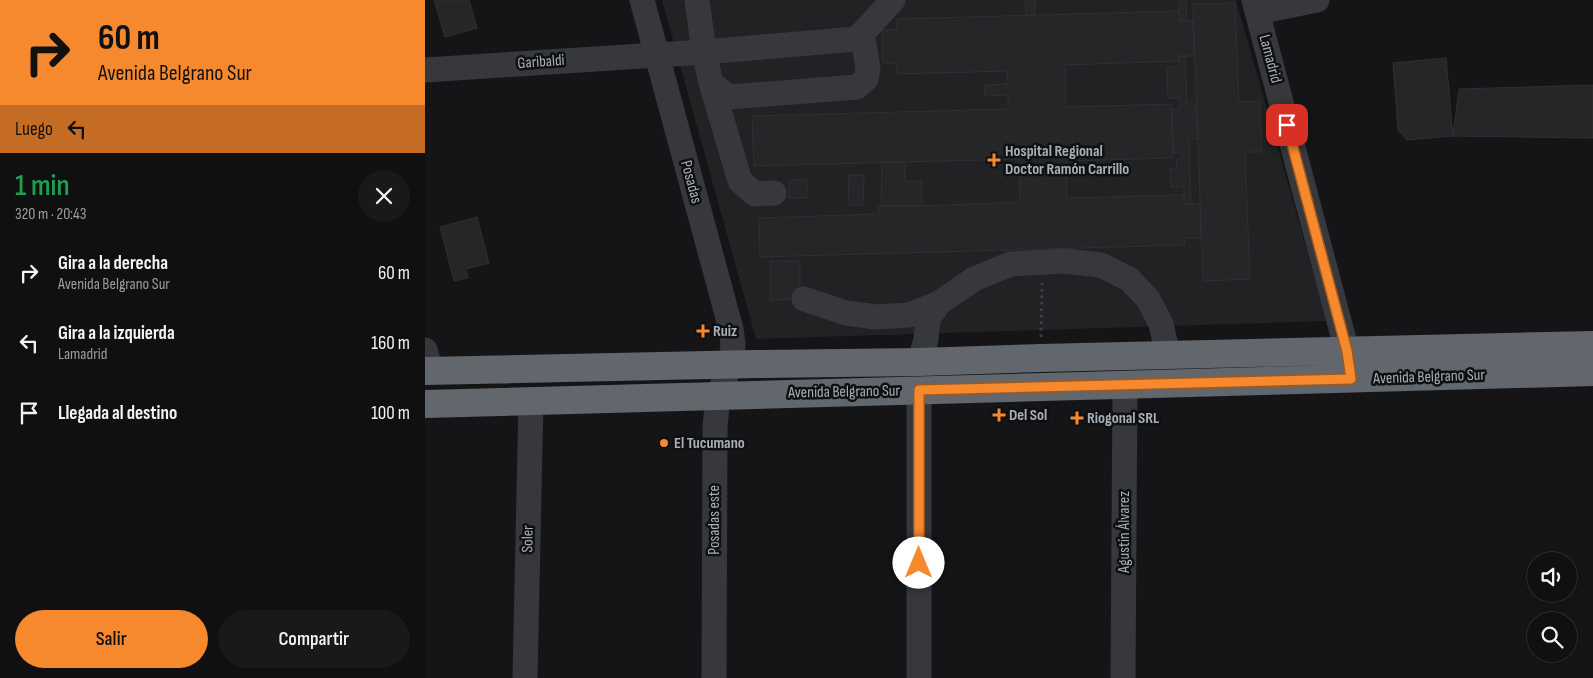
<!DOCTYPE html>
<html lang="es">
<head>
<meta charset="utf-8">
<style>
	body { margin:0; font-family:"Sofia Sans Condensed",sans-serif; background:#19191a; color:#f1f3f6; height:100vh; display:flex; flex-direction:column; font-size:19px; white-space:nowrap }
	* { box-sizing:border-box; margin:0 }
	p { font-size:16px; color:#9c9d9f }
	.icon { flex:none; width:28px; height:28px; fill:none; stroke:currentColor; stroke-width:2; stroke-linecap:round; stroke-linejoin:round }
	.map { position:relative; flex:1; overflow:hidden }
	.sheet { display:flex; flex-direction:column; background:#101011; width:425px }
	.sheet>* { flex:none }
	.hud { background:#f6882e; color:#111; overflow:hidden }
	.controls { position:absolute; left:1102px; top:552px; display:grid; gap:10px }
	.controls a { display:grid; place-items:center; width:50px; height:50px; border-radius:50%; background:#101011; box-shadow:0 2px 8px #0003,0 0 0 1px #303031; font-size:25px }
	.pin { position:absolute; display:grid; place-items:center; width:42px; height:42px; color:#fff; margin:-21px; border-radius:10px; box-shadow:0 2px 8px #0006 }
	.me { position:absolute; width:55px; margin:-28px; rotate:0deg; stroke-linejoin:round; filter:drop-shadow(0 0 4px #0008) }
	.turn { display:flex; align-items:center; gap:18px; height:105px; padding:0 15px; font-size:22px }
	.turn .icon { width:65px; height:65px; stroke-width:2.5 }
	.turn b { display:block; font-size:35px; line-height:42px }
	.then { display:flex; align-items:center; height:48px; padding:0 15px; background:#0003; gap:10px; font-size:19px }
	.round { display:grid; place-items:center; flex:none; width:52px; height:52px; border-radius:26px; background:#19191a }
	.headline { display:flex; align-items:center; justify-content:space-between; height:85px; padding:0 15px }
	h1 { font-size:30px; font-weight:600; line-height:38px; color:#1e9e55 }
	.primary-button { display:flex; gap:10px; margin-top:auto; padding:10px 15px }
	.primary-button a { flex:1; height:58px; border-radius:30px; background:#f6882e; color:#111; font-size:20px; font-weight:600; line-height:58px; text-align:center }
	.primary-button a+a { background:#19191a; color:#f1f3f6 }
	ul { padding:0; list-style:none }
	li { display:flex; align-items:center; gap:15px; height:70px; padding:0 15px }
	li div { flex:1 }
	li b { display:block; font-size:19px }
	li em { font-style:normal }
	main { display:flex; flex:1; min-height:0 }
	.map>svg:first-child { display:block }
	.built { fill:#212224 }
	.building { fill:#252628; stroke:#2f3033 }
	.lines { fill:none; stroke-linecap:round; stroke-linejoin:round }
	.path { stroke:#3c3f43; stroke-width:3; stroke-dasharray:2.5 4; stroke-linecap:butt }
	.minor { stroke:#36383c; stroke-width:25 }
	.highway { stroke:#62676d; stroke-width:28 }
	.route-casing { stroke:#a0581e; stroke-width:12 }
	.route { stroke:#f6882e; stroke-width:9 }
	.poi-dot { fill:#f6882e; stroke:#101012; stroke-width:2 }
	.labels { text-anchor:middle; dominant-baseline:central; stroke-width:5; stroke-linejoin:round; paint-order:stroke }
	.street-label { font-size:16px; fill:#a6afb7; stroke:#101012 }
	.poi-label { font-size:16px; font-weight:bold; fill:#a6afb7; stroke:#101012; text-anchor:start }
</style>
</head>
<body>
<main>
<section class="sheet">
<div class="hud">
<div class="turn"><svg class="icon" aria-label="right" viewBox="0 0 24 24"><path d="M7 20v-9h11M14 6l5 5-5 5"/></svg><div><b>60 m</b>Avenida Belgrano Sur</div></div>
<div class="then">Luego<svg class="icon" aria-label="left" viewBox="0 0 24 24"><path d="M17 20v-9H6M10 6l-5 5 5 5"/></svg></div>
</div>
<div class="headline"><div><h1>1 min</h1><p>320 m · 20:43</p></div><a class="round"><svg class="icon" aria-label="close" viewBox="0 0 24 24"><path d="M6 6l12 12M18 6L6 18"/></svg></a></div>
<ul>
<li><svg class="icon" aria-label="right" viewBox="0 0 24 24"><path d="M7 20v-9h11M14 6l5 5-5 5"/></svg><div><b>Gira a la derecha</b><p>Avenida Belgrano Sur</p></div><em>60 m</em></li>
<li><svg class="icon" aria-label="left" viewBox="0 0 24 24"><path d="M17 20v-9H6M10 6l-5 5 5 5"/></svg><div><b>Gira a la izquierda</b><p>Lamadrid</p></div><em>160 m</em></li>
<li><svg class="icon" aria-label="arrive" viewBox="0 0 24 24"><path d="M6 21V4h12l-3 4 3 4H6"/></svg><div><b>Llegada al destino</b></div><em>100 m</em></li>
</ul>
<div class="primary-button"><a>Salir</a><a>Compartir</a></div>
</section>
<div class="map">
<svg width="1168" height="678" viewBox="0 0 1168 678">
	<rect width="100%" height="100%" fill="#151517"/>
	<path class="built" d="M237,0H811L902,321L331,339Z"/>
	<path class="building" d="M9,0H44L52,28L20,37Z
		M600,0H610V15H601Z
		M754,0H761L762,21H755Z
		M810,3L814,102L835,101L837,152H820L825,279L778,281L768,4Z
		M754,11L755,21H768L769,56H754V61L640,65L641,107L746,104L748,153V158L641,161L642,198L759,195V204H775L776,238H759L760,245L335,257L334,218L454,214L453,206H497L595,202L594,159L329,166L327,116L583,109V95L560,96V85L583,84L582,71L472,74V63H458L457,30H472V19Z
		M754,56H760L762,104H771L773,139H764L766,204H759V187H746L745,169L752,168L751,159H757V152L748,153L747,109H755V98H743L742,67H754Z
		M1021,58L1028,136L982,140L973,130L968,63Z
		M1168,85V138L1028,136L1034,89Z
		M457,162H480V181H497V206H456Z
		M424,175H439L438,205H423Z
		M382,179V198H364V180Z
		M52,217L64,263L41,269L43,278L29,281L15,227Z
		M345,261H375V299L345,300Z"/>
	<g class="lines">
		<path class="path" d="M616,337L617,283"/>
		<path class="minor" d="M217,0L306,329L308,344L306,364L293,395L290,427L289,678
			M829,0L922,351L926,379
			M832,12L892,0
			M432,39L468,0
			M0,70L232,55L279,52L432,39L439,44L443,69L441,79L432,87L304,97L286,83L279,52L272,0
			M286,83L315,181L330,194L349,193
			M379,299L421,313L451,317L484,315L514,303
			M0,350L6,370
			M494,362L501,340L503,319L514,303L549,279L586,264L639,261L676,265L704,279L723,299L736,324L743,355
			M494,390V678
			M100,678L106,400
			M698,678L700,385"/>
		<path class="highway" d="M0,371L330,364L494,362L616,358L1168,345
			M0,404L1168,372"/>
	</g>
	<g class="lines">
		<g class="route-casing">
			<path id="route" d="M494,563V390L926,379L922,351L862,125"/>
		</g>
		<use href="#route" class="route"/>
	</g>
	<g class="poi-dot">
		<path d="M566.5 152.5h5v5h5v5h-5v5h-5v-5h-5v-5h5z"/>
		<path d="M275.5 323.5h5v5h5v5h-5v5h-5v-5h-5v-5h5z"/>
		<path d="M571.5 407.5h5v5h5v5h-5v5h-5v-5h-5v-5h5z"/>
		<path d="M649.5 410.5h5v5h5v5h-5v5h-5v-5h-5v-5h5z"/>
		<circle cx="239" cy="443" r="5"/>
	</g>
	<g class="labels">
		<g class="street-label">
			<text transform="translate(845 59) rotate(75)">Lamadrid</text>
			<text transform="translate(116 62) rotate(-4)">Garibaldi</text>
			<text transform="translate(266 182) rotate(75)">Posadas</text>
			<text transform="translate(1004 377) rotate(-2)">Avenida Belgrano Sur</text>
			<text transform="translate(419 392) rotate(-1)">Avenida Belgrano Sur</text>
			<text transform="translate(289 520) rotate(-90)">Posadas este</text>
			<text transform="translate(699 532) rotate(-90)">Agustín Álvarez</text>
			<text transform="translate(103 539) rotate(-89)">Soler</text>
		</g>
		<g class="poi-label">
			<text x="580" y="151">Hospital Regional<tspan x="580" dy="18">Doctor Ramón Carrillo</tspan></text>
			<text x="288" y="331">Ruiz</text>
			<text x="584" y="415">Del Sol</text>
			<text x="662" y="418">Riogonal SRL</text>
			<text x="249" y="443">El Tucumano</text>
		</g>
	</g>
</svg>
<div class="controls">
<a><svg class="icon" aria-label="sound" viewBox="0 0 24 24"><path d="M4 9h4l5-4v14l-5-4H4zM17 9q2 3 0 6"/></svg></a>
<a><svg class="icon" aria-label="search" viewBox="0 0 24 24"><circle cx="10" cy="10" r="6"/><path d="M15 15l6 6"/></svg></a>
</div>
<div class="pin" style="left:862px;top:125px;background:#d93025"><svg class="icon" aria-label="arrive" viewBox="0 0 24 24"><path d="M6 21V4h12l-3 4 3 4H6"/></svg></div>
<svg class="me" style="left:494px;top:563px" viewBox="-20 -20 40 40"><circle r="19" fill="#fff"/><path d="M0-13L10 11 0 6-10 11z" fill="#f6882e"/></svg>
</div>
</main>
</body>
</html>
